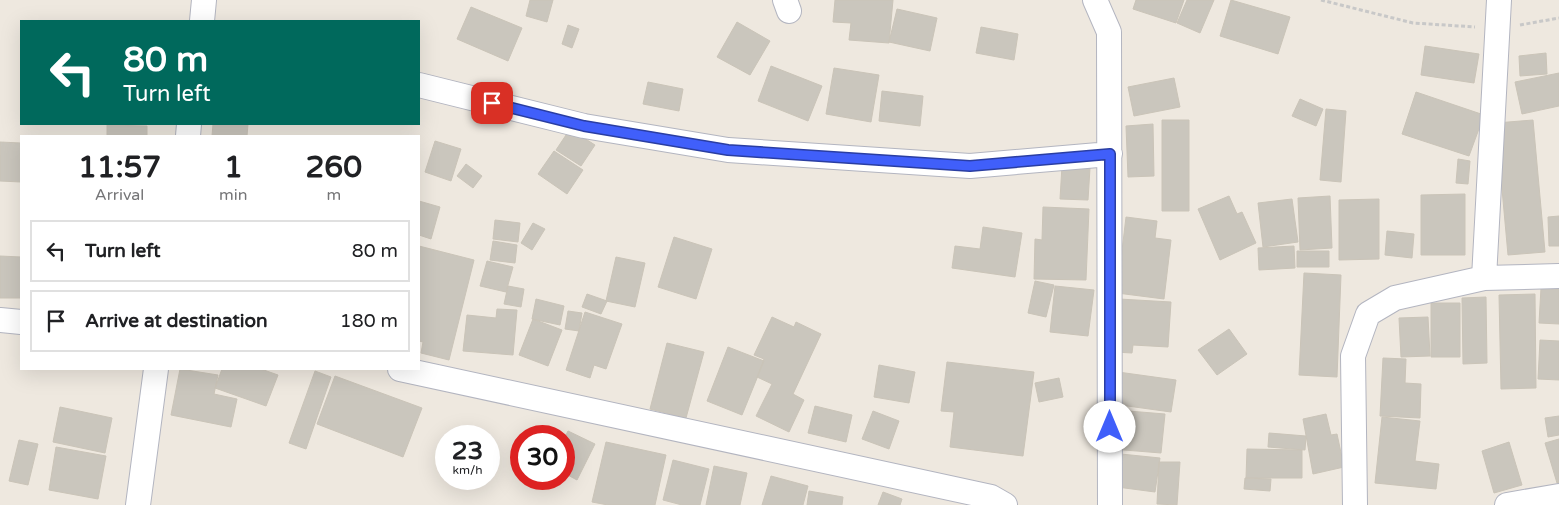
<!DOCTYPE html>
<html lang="en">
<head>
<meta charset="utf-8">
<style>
	body { margin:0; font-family:"Varela Round",sans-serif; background:#f6f6f6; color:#202124; height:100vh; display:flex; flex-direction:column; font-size:19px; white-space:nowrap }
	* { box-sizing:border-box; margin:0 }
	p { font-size:16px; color:#757577 }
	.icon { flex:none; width:28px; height:28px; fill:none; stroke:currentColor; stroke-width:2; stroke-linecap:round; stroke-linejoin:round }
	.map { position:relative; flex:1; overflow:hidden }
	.sheet { position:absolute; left:20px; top:135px; width:400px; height:235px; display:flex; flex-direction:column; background:#fff; border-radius:0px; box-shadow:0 5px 20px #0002 }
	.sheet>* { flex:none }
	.banner { position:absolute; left:20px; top:20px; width:400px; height:105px; border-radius:0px; box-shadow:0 5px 20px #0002; background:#00695c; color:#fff; overflow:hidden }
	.speed { position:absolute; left:435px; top:425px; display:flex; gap:10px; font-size:25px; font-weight:700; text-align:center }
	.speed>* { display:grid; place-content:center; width:65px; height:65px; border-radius:50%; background:#fff; box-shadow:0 5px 20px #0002; line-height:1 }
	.speed small { font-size:12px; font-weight:400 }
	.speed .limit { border:8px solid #d22; background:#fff; color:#111 }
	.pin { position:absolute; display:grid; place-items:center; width:42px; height:42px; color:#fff; margin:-21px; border-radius:10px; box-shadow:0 2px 8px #0006 }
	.me { position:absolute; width:55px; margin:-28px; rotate:0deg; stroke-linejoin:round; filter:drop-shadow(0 0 4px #0008) }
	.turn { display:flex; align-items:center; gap:18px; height:105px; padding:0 20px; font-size:22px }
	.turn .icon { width:65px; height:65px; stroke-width:2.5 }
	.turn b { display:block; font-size:35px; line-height:42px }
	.eta { display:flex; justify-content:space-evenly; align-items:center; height:85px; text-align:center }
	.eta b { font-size:30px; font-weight:700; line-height:35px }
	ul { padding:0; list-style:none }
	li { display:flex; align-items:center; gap:15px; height:62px; margin:0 10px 8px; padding:0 10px; border:2px solid #e0e0e0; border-radius:0px }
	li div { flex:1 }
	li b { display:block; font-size:19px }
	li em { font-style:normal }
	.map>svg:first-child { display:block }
	.building { fill:#cac6bd; stroke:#cac4b8 }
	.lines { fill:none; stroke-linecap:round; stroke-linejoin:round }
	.minor-casing { stroke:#b3b5c0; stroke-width:26 }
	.path { stroke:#c8c8c8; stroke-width:3; stroke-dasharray:4 2.5; stroke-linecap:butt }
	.minor { stroke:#fff; stroke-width:24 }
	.route-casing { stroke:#2a3ea2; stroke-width:12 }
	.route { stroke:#405ffa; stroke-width:9 }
</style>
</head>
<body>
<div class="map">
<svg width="1559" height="505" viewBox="0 0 1559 505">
	<rect width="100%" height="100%" fill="#eee8df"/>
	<path class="building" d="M530,0H553L547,22L526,16Z
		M835,0H893L889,43L849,40L851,23L833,22Z
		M1136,0H1184L1176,23L1133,9Z
		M1187,0H1214L1200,33L1177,23Z
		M1231,0L1290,17L1278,54L1220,36Z
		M471,7L522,28L508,61L457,39Z
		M897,9L937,18L930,51L889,42Z
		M737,22L770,41L750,75L717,57Z
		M568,25L579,29L572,48L562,44Z
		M981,27L1018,34L1014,60L976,53Z
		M1425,46L1479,54L1474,83L1421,75Z
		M1546,53L1547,74L1520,76L1519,56Z
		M771,66L822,86L808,121L758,101Z
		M834,68L879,75L871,122L826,114Z
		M1559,73V106L1522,114L1515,82Z
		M1174,78L1180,107L1134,116L1128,87Z
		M648,82L683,89L679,111L643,104Z
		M882,91L923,96L920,126L879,121Z
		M1416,92L1484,115L1469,156L1402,134Z
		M1300,99L1323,109L1316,126L1292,116Z
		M1326,109L1346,111L1341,182L1320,180Z
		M1162,120H1189V211H1162Z
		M1533,120L1545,252L1508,255L1496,123Z
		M213,124H248L247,136H212Z
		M1153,124L1154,176L1128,177L1126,126Z
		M107,125L147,126V136H107Z
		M570,129L595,145L581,166L556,150Z
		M435,141L461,149L451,181L425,172Z
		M0,142L21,143V182L0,181Z
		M554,151L583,170L567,194L538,174Z
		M1458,159L1470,161L1468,184L1456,183Z
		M466,164L482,176L473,188L457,176Z
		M1062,166L1090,168L1088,200L1060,199Z
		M1465,194V255H1421V195Z
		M1229,196L1237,214L1242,212L1256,243L1220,260L1198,209Z
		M1330,196L1332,248L1300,250L1298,198Z
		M1292,199L1298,242L1263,247L1258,203Z
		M1379,199V259L1339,260V200Z
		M419,201L440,207L431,239L419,235Z
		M1043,207L1089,209L1086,280L1034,279L1035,239L1042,240Z
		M1559,216V246H1549L1548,217Z
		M1126,217L1157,221L1155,238L1171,240L1164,299L1117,293Z
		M495,220L520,223L518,242L493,239Z
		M533,223L545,229L532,250L521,243Z
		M983,227L1022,233L1015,277L952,268L955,246L980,249Z
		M1387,231L1414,234L1412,258L1385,255Z
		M674,237L712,249L696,299L658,287Z
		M493,241L517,245L515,263L490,260Z
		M419,246L474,260L449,360L421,353L423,342L419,341Z
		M1294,246L1295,268L1259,270L1258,248Z
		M1297,251H1329V267H1297Z
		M0,256L21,257V298H0Z
		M616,257L645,263L635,307L606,301Z
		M487,261L513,267L506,292L480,286Z
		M1304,273L1341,275L1337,377L1299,375Z
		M1035,281L1054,285L1046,317L1028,313Z
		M508,286L524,289L521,307L504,304Z
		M1055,286L1094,290L1088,336L1050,332Z
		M1541,288L1559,289V324L1539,323Z
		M587,294L607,301L601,314L582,307Z
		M1535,294L1536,388L1501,389L1499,295Z
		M1486,297L1487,363L1463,364L1462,298Z
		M536,299L564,306L560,325L532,319Z
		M1119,299L1171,302L1168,347L1133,345L1132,353L1115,352Z
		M1431,303H1460V357H1431Z
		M497,309L517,310L513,355L463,351L467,315L496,318Z
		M568,311L582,313L579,331L565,329Z
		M585,312L622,324L606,369L594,365L590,378L566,370Z
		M772,317L794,327L796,322L821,334L793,394L804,400L789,432L756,416L772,384L757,377L764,359L754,355Z
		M1428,317L1430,356L1401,357L1399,318Z
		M533,319L562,330L548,366L519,355Z
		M1229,329L1247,354L1217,375L1198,350Z
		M1540,340L1559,341V380L1538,379Z
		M667,343L704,352L686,418L650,409Z
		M728,347L764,361L742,415L707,401Z
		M1383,358L1406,359L1405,383L1421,384L1420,418L1380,416Z
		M947,362L1034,372L1023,456L950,447L954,412L941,411Z
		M879,365L915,372L909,403L874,397Z
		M180,369L218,375L214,394L237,399L231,427L171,415Z
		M222,369H261L278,375L266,406L215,388Z
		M315,371L331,377L306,449L289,443Z
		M1118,372L1176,380L1171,412L1113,404Z
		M335,376L422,408L403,457L317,424Z
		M1059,378L1063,397L1039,402L1035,383Z
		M815,406L852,415L846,442L808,433Z
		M60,407L112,418L105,453L53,442Z
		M1116,410L1165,414L1161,453L1112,449Z
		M873,411L899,421L889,449L862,439Z
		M1326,414L1331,435L1337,434L1344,467L1313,474L1303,419Z
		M1559,416V435L1548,437L1545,418Z
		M1382,417L1420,421L1415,461L1439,464L1436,489L1375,483Z
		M568,431L595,444L577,480L564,473V439Z
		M1269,433L1306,436L1305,450L1268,447Z
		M1559,439V483H1557L1545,443Z
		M19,440L38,444L28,485L9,481Z
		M606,442L666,455L655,505H608L592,502Z
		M1509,442L1522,485L1494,493L1482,451Z
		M56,447L106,456L98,499L49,490Z
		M1247,449L1302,450V478H1246Z
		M1121,454L1160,458L1155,492L1117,487Z
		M673,460L709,469L700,505H682L663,500Z
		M1159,462H1180L1177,505L1157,504Z
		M714,466L747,473L740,505H706Z
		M771,476L808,486L803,505H762Z
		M1245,478L1271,479L1270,491L1244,489Z
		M809,491L843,497L842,505H807Z
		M883,492L902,499L900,505H878Z"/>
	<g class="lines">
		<g class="minor-casing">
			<path id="minor" d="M785,0L789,11
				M1095,0L1109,32L1110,505
				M202,21L204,0
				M419,85L584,126L728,150L970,166L1110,154
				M188,136L189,124
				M1484,278L1499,0
				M0,320L21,322
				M400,369L991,497L1005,505
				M138,505L156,369
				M1355,505L1353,356L1368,314L1395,298L1484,278L1559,276
				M1507,505L1559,496"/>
		</g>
		<path class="path" d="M1321,0L1413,23L1475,27
			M1520,25L1559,18"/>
		<use href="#minor" class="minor"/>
	</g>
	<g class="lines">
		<g class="route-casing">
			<path id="route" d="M492,103L584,126L728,150L970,166L1110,154V427"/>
		</g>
		<use href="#route" class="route"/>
	</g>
</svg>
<div class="speed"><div>23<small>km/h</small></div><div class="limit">30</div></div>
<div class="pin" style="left:492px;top:103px;background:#d93025"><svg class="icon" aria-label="arrive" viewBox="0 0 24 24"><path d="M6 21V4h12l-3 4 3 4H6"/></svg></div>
<svg class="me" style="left:1110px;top:427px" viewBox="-20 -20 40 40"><circle r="19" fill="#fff"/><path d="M0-13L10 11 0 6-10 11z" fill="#405ffa"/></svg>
<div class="banner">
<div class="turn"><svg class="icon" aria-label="left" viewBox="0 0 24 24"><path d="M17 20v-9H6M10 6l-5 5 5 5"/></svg><div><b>80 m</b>Turn left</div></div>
</div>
<section class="sheet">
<div class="eta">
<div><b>11:57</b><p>Arrival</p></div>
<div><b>1</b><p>min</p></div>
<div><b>260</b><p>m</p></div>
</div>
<ul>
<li><svg class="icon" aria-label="left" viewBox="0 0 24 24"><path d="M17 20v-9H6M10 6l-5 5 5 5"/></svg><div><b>Turn left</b></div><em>80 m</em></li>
<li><svg class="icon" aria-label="arrive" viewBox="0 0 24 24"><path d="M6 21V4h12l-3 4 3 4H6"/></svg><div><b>Arrive at destination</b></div><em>180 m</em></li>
</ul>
</section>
</div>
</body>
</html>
